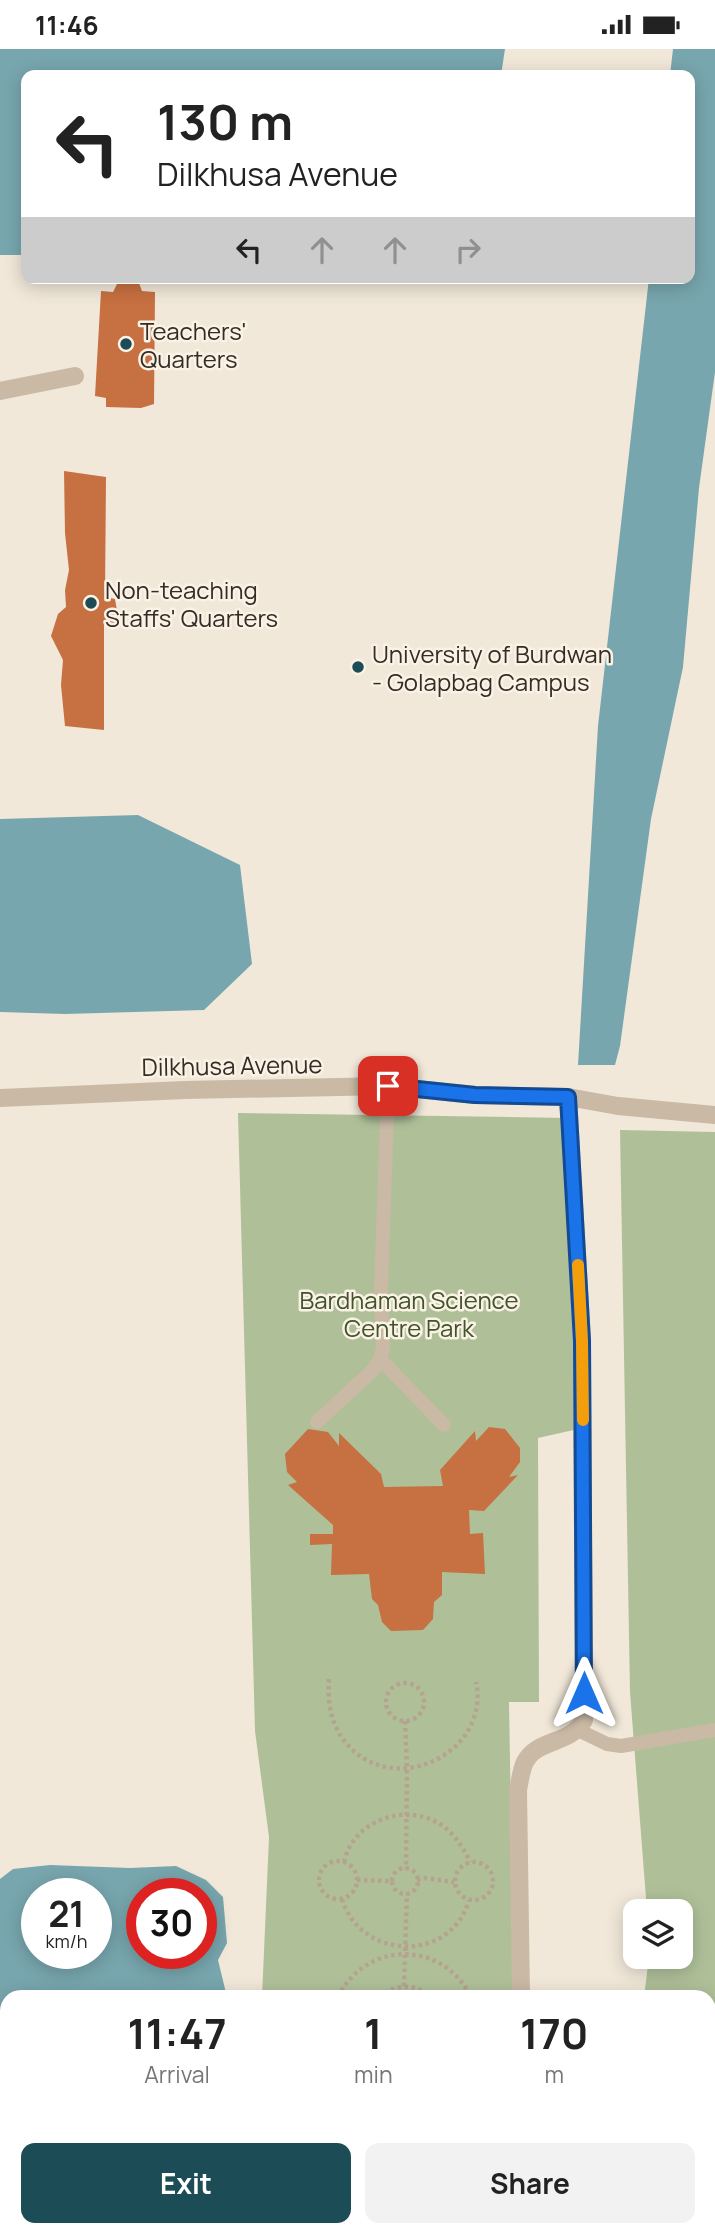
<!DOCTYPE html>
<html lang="en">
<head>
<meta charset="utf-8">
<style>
	body { margin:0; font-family:Manrope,sans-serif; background:#f2f2f2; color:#222; height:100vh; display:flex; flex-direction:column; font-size:26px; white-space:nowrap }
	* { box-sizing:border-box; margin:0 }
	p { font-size:23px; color:#767676 }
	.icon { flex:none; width:38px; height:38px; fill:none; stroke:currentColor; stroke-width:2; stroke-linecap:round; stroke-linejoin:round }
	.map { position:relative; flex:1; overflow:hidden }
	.sheet { position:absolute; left:0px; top:1941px; width:716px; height:247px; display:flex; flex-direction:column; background:#fff; border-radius:21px 21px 0 0; box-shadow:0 4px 18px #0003 }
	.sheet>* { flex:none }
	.hud { position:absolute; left:21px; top:21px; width:674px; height:214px; border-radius:14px; box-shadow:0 4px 18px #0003; background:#fff; color:#222; overflow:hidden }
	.controls { position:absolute; left:623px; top:1850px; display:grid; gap:14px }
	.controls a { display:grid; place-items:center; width:70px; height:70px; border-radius:14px; background:#fff; box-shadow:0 4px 18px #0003; font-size:35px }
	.speed { position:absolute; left:21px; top:1829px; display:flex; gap:14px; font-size:35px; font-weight:700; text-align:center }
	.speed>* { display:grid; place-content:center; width:91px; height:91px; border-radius:50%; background:#fff; box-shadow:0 4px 18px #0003; line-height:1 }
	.speed small { font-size:18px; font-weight:400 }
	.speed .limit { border:10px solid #d22; background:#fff; color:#111 }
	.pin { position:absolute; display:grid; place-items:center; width:60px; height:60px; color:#fff; margin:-30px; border-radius:14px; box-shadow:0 4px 10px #0006 }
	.me { position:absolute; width:77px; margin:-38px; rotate:0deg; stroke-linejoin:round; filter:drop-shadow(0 0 5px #0008) }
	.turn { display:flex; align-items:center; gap:24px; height:147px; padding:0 21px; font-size:32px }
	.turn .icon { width:91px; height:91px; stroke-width:2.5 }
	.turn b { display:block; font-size:49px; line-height:60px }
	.lanes { display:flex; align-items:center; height:66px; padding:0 21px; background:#0003; justify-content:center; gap:35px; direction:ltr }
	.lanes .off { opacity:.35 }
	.eta { display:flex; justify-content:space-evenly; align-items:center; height:119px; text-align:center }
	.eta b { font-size:42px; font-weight:700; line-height:49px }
	.button { display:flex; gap:14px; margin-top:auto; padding:14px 21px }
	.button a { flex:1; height:80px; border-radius:14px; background:#1c4c56; color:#fff; font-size:28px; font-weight:700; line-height:80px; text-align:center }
	.button a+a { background:#f2f2f2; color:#222 }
	.status { display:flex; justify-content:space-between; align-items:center; height:49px; padding:0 35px; background:#fff; direction:ltr }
	.status svg { height:19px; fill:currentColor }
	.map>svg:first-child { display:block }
	.green { fill:#afc099 }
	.water { fill:#78a6ae; fill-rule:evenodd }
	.building { fill:#c77041 }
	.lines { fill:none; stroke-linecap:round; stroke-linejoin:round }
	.path { stroke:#b5a38f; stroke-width:4.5; stroke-dasharray:3.5 3.5; stroke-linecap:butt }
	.service { stroke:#c9b9a5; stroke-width:14 }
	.minor { stroke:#c9b9a5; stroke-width:18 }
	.route-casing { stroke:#114b97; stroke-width:18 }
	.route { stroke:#1a73e8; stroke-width:12 }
	.slow { stroke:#f59e0b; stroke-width:12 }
	.poi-dot { fill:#1c4c56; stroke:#f9f2e5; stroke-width:2.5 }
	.labels { text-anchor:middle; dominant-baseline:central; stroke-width:5; stroke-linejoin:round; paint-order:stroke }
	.poi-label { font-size:24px; fill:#352c26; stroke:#f9f2e5; text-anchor:start }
	.street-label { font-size:24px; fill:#352c26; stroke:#f9f2e5 }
	.park-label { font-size:24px; fill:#40532a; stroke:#f9f2e5 }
</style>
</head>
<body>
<div class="status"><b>11:46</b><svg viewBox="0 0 49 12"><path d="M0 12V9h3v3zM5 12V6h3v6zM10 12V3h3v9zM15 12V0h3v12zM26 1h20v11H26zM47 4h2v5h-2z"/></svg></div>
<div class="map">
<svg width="715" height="2187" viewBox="0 0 715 2187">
	<rect width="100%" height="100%" fill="#f1e8d9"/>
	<path class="green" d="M238,1064L569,1069L578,1380L538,1389L539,1653H509L514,1948H262L269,1788L255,1682Z
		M620,1081L715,1083V2187H647L646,2181L709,2180V1948H644L649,1908H681V1862H647L630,1643Z"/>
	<path class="water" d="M0,0H505L501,26H26V206H0Z
		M673,0H715V323L699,439L683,618L651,770L620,997L615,1016H578L598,677L649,229H690V26H670Z
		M138,766L240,816L252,915L204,961L65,965L0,963V770Z
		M50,1816L130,1819L176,1817L206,1831L223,1848L227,1894L218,1911L227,1948H7V2038L0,2039V1830L13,1820ZM37,1844H96V1904H37ZM201,1844V1904H142V1844Z"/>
	<path class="building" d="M139,234L142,242L155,243L154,355L141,359L106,358V349L95,347L101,242L113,243L117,235Z
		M64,422L106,428L105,548L115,550L119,574L104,576V681L65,677L61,636L63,611L51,587L58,565L66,558L65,541L69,521L65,484Z
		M489,1378L505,1380L520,1399V1413L509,1428L518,1426L484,1462L469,1461L470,1485L483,1484L485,1525L442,1523V1546L434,1553L433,1570L423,1581L391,1582L382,1573L378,1556L372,1550L369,1525L331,1526L332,1495L310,1496V1485H333V1476L288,1436L297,1433L287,1423L285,1405L308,1380L328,1383L339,1397V1384L381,1425L384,1438L443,1437L440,1421L475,1382L476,1392Z"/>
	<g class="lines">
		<path class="path" d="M329,1630C328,1647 329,1663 336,1678C362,1733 433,1731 466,1685C476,1670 480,1650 476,1633
			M386 1653a19 19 0 1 1 38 0a19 19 0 1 1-38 0Z
			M405,1672L407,1720L406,1820
			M319 1831a19 19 0 1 1 38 0a19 19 0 1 1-38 0Z
			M455 1832a19 19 0 1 1 38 0a19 19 0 1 1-38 0Z
			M344,1813C353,1772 404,1753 440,1775C454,1784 463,1798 470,1813
			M392 1832a13 13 0 1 1 26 0a13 13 0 1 1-26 0Z
			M357,1831L392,1832
			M417,1831L425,1829L454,1833
			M342,1850C360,1911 451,1915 469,1851
			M404,1937L407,1845
			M338,1948C366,1891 443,1891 471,1948
			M379,1948C396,1934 416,1935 433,1948"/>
		<path class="service" d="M380,1310L444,1376
			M317,1373L373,1321L380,1310L383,1298L381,1241L388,1037
			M578,1681L607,1695L621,1697L715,1681"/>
		<path class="minor" d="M0,342L75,327
			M0,1049L185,1041L388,1037L475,1046L568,1048L618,1057L715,1066
			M521,1948L518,1741C520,1732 521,1721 525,1713C538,1689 570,1696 584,1671L582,1292L568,1048
			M0,2110H7
			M546,2180L549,2187"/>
	</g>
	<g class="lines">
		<g class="route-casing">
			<path id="route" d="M388,1037L475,1046L568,1048L582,1292L584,1644"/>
		</g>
		<use href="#route" class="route"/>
		<path class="slow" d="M578,1216L582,1292L583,1371"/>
	</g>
	<g class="poi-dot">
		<circle cx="126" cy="295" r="7"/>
		<circle cx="91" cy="554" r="7"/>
		<circle cx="358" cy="618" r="7"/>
	</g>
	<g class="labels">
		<g class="poi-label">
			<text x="140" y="281">Teachers'<tspan x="140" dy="28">Quarters</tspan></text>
			<text x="105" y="540">Non-teaching<tspan x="105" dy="28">Staffs' Quarters</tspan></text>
			<text x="372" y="604">University of Burdwan<tspan x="372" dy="28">- Golapbag Campus</tspan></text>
		</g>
		<g class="street-label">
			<text transform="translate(232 1016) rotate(-1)">Dilkhusa Avenue</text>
		</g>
		<g class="park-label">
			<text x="409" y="1250">Bardhaman Science<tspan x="409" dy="28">Centre Park</tspan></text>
		</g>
	</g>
</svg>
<div class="controls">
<a><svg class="icon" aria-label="layers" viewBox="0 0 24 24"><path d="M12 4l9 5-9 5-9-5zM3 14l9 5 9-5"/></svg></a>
</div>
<div class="speed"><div>21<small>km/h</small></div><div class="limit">30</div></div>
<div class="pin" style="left:388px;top:1037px;background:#d93025"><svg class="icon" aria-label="arrive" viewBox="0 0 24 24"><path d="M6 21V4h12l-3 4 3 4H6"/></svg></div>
<svg class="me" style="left:584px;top:1644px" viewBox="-20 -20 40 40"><path d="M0-17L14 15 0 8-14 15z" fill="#1a73e8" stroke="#fff" stroke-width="4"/></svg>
<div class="hud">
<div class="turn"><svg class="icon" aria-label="left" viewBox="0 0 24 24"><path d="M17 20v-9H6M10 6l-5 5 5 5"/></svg><div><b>130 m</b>Dilkhusa Avenue</div></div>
<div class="lanes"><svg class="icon" aria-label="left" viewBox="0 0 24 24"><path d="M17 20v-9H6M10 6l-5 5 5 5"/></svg><svg class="icon off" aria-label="ahead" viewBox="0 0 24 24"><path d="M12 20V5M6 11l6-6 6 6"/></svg><svg class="icon off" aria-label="ahead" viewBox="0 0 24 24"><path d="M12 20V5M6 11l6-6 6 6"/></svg><svg class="icon off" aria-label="right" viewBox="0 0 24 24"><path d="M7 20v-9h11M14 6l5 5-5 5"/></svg></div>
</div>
<section class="sheet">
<div class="eta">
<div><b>11:47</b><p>Arrival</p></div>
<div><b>1</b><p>min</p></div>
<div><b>170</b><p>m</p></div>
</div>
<div class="button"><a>Exit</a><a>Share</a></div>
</section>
</div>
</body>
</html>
